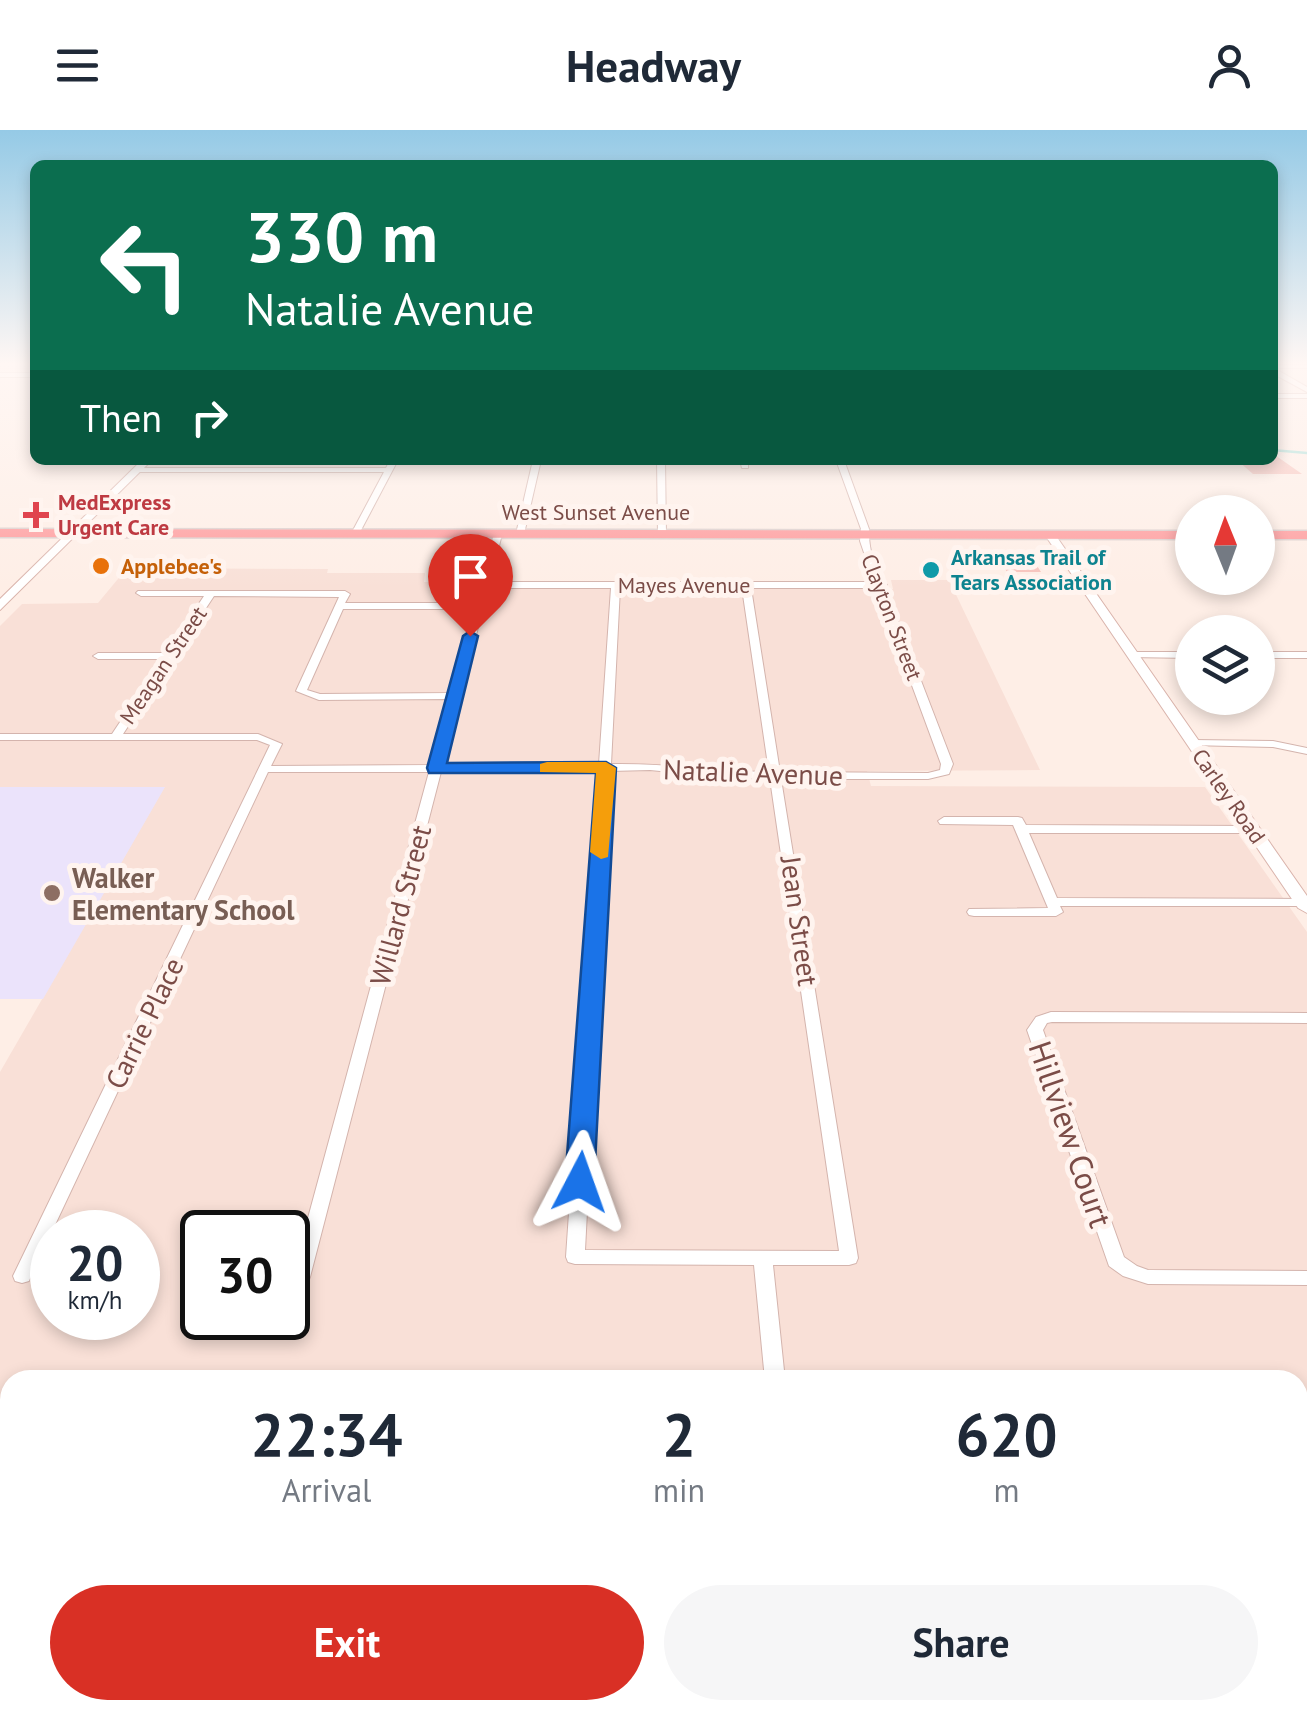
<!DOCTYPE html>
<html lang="en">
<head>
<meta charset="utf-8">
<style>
	body { margin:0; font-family:"PT Sans",sans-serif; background:#f6f6f7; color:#1f2937; height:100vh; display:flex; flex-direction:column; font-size:38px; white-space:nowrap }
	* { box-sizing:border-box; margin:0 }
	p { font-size:32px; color:#747a83 }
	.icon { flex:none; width:55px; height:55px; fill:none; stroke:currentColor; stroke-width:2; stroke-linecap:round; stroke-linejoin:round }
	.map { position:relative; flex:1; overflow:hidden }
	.details { position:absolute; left:0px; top:1240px; width:1308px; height:350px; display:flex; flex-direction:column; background:#fff; border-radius:30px 30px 0 0; box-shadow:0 5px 15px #0003 }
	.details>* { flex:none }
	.hud { position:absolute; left:30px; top:30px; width:1248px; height:305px; border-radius:15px; box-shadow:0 5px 15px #0003; background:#0b6e4f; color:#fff; overflow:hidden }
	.needle { width:65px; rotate:359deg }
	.tools { position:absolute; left:1175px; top:365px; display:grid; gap:20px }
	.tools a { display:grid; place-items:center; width:100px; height:100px; border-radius:50%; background:#fff; box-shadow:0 5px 15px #0003; font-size:50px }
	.speed { position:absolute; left:30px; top:1080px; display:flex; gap:20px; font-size:50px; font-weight:700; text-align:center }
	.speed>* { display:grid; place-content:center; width:130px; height:130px; border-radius:50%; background:#fff; box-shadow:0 5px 15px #0003; line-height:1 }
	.speed small { font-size:25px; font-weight:400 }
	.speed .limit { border:5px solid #111; border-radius:15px; background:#fff; color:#111 }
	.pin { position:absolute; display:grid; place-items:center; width:85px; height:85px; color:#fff; margin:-102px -42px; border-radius:50% 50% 50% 0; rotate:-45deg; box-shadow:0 0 10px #0007 }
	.pin .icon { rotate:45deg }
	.me { position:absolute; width:110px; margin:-55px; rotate:4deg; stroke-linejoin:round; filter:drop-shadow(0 0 8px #0008) }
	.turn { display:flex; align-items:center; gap:35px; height:210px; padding:0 50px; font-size:45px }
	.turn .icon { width:130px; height:130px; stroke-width:2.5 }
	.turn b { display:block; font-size:70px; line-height:85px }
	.then { display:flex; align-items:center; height:95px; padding:0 50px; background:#0003; gap:20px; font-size:38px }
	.eta { display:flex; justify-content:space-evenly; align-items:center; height:170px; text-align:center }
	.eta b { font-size:60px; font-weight:800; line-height:70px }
	.button { display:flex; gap:20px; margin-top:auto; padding:20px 50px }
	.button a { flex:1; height:115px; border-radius:60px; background:#d93025; color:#fff; font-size:40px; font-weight:800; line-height:115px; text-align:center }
	.button a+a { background:#f6f6f7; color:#1f2937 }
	header { display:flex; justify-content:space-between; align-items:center; height:130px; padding:0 50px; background:#fff; font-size:45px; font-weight:800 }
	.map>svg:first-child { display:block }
	.residential { fill:#f9e0d7; fill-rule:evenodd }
	.education { fill:#ebe3fb }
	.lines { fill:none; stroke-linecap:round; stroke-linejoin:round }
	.stream { stroke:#9dddd6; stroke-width:2.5 }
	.building { fill:#f7c2bb }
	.street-casing { stroke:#d4b4ad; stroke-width:2 }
	.secondary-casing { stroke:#dab4ac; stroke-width:2 }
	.highway-casing { stroke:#dacdcb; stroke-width:3 }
	.street { fill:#fff; fill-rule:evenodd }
	.secondary { fill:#fff; fill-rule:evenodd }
	.highway { fill:#fe9799; fill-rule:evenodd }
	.route { fill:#1a73e8; stroke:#114b97; stroke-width:2.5 }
	.slow { fill:#f59e0b }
	.health-dot { fill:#e0444e; stroke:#fff4ef; stroke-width:4 }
	.food-dot { fill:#e8710a; stroke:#fff4ef; stroke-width:4 }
	.culture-dot { fill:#0f9aa8; stroke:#fff4ef; stroke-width:4 }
	.education-dot { fill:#8d6e63; stroke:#fff4ef; stroke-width:4 }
	.labels { text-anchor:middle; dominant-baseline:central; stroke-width:10; stroke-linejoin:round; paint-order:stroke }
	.far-health-label { font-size:22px; font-weight:bold; fill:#be3a42; stroke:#fff4ef; text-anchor:start }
	.far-street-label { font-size:22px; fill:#7b4c47; stroke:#fff4ef }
	.far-culture-label { font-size:22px; font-weight:bold; fill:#0d838f; stroke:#fff4ef; text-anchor:start }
	.far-food-label { font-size:22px; font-weight:bold; fill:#c56008; stroke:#fff4ef; text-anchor:start }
	.street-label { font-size:28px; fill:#7b4c47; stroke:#fff4ef }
	.education-label { font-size:28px; font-weight:bold; fill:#785e54; stroke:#fff4ef; text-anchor:start }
	.near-street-label { font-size:32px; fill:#7b4c47; stroke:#fff4ef }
</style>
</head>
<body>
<header><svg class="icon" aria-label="menu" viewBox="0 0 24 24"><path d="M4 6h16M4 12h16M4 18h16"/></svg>Headway<svg class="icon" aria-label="person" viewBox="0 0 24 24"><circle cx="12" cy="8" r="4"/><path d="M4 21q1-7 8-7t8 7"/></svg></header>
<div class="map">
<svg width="1307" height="1590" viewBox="0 0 1307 1590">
	<rect width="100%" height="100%" fill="#feeee6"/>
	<path class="residential" d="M127,438L328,439L327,443H425L424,452H479L477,459H893L891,450H949L1040,640L867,641L871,656L1205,657L1307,802V1590H0V942L164,658L0,657V496L22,474L98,473ZM52,1102H138V1188H52ZM202,1102H288V1188H202ZM10,1250H1298V1580H10Z"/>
	<path class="education" d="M0,657H165L43,869H0Z"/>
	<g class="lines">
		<path class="stream" d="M1272,320L1307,323"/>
	</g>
	<path class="building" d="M1272,323L1302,344H1253L1237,330H1272Z
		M997,420H1027L1041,442H1007L994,421Z"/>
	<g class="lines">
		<g class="street-casing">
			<path id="street" d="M1272,235H1307V238H1272Z
				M0,243H35V247H0Z
				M1272,264H1307V268H1272Z
				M390,330H398L359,404L355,406L351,404L384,342H137L133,340L137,338H386Z
				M533,330H541L524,404L520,406L516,404Z
				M657,330H665L666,405L662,407L658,405Z
				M740,330H748V338H742Z
				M836,330H844L869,399C868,417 875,443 887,455L885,457L953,634L949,644L928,649H781L858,1128L856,1133L849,1135H773L785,1250H765L754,1135L575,1134L568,1132L566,1127L599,641L441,642L310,1147L308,1152L301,1154L294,1152L292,1147L429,642H268L31,1146L29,1151L22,1153L15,1151L13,1146L270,615L257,610H0V604H112L162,529H98L93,526L98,523H166L204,466H141L136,463L138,461H345L350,464L345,473H475L494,404L498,402L502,404L490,452H874L860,411L861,399ZM488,458H611L599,634L443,635ZM620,458H742L769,642C716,641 664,633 611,634ZM751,458H876L941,634L940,640L928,643L780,642ZM214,466L339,467L296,561L319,570L449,569L431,635L271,636L282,614L258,604H123ZM343,479H474L451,563L320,564L307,560ZM650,640L732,648L770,649L839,1121L585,1120L610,641Z
				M1132,522H1192V528L1128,527V523Z
				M1258,522H1307V528H1258Z
				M1193,610L1273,611L1307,618V624L1273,617L1189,615L1187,613Z
				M944,687H1018L1022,688L1026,695L1252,696L1256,697L1258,700L1256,703H1029L1057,768L1303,769L1307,770V776H1060L1063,782L1056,786H974L969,785L967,782L969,779L1048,778L1013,695L940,694L938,691Z
				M1051,882L1307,883V893L1052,892L1047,893L1043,900L1124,1127L1137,1136L1148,1140L1307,1141V1155L1148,1154L1123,1146L1109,1136L1027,900L1036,887Z
				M1298,1374H1307V1394H1298Z
				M0,1375H10V1395H0Z
				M120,1580H144L141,1590H117Z
				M459,1580H483L482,1590H458Z
				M793,1580H817V1590H793Z
				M1131,1580H1155L1157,1590H1133Z"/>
		</g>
		<g class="secondary-casing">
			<path id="secondary" d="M1272,237L1307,257V262L1272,243Z
				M142,330H152L0,480V469Z
				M1046,403H1054L1307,766V783L1298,778L1045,405Z"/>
		</g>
		<g class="highway-casing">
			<path id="highway" d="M0,399L1192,401V409L0,407Z
				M1258,401H1307V409H1258Z"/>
		</g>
		<use href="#street" class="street"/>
		<use href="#secondary" class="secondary"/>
		<use href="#highway" class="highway"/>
	</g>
	<linearGradient id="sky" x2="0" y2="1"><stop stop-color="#95cae6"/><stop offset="0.51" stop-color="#fff7f4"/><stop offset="1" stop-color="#fff7f4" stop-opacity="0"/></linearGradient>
	<rect width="1307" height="458" fill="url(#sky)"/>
	<path class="route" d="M470,501L478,506L447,633L606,632L616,638L594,1052L590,1059L580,1062L570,1059L565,1052L596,643H429L427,638L463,506Z"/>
	<path class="slow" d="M547,632H606L616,638L608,727L601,729L590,722L596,643L540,642V634Z"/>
	<path class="health-dot" d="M31 370h10v10h10v10h-10v10h-10v-10h-10v-10h10z"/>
	<circle class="food-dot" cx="101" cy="436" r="10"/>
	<circle class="culture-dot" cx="931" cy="440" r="10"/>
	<circle class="education-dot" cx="52" cy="763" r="10"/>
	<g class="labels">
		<g class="far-health-label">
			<text x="58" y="372">MedExpress<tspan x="58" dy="25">Urgent Care</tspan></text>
		</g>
		<g class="far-street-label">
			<text x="596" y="382">West Sunset Avenue</text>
			<text x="684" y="455">Mayes Avenue</text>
			<text transform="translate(892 487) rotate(69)">Clayton Street</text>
			<text transform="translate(163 535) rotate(-56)">Meagan Street</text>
			<text transform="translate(1229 666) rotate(55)">Carley Road</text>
		</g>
		<g class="far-culture-label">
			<text x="951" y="427">Arkansas Trail of<tspan x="951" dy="25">Tears Association</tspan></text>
		</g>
		<g class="far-food-label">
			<text x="121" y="436">Applebee's</text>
		</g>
		<g class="street-label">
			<text transform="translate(753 642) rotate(2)">Natalie Avenue</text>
			<text transform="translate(400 775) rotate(-75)">Willard Street</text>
			<text transform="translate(800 791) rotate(82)">Jean Street</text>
			<text transform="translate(144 893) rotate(-64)">Carrie Place</text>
		</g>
		<g class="education-label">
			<text x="72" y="747">Walker<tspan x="72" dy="32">Elementary School</tspan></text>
		</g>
		<g class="near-street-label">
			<text transform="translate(1071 1004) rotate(71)">Hillview Court</text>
		</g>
	</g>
</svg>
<div class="tools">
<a><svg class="needle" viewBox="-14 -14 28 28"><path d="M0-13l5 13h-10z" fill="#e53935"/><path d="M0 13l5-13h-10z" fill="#747a83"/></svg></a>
<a><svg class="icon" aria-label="layers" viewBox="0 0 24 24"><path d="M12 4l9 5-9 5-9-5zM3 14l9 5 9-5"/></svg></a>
</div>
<div class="speed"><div>20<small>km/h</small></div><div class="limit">30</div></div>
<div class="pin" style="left:470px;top:506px;background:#d93025"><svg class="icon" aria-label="arrive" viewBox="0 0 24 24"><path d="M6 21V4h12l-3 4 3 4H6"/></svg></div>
<svg class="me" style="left:580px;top:1052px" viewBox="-20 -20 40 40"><path d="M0-17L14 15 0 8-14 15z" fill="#1a73e8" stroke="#fff" stroke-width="4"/></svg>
<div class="hud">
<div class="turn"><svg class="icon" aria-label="left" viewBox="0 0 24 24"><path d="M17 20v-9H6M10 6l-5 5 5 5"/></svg><div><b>330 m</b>Natalie Avenue</div></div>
<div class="then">Then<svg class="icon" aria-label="right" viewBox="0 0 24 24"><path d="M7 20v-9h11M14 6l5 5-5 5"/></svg></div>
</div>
<section class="details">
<div class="eta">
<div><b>22:34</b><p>Arrival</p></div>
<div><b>2</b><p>min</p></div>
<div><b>620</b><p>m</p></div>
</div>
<div class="button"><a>Exit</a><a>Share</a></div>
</section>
</div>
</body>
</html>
